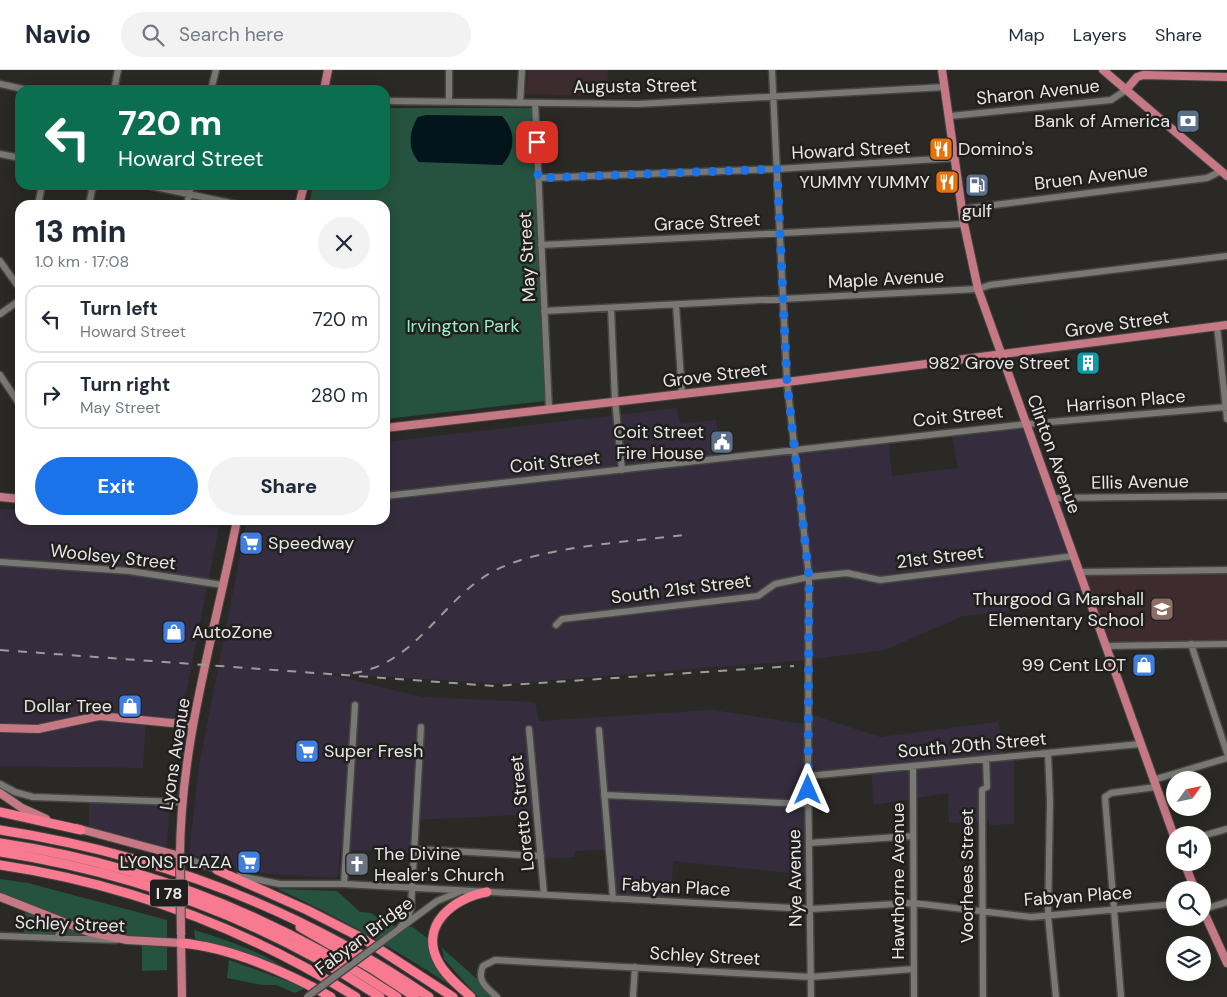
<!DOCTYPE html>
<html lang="en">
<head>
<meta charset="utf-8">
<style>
	body { margin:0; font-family:"DM Sans",sans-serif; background:#f2f2f3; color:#1f2937; height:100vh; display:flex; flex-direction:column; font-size:19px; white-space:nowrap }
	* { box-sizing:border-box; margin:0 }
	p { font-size:16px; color:#747a83 }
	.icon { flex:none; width:28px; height:28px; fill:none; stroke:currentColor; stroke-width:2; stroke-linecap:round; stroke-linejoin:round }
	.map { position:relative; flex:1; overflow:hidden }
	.side { position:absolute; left:15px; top:130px; width:375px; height:325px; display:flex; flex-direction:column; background:#fff; border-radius:15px; box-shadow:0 2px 12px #0003 }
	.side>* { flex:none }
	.top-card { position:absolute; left:15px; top:15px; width:375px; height:105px; border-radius:15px; box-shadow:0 2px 12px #0003; background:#0b6e4f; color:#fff; overflow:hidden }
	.needle { width:32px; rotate:57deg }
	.controls { position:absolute; left:1166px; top:701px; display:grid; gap:10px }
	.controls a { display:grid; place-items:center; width:45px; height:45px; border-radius:50%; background:#fff; box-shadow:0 2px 12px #0003; font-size:25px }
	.pin { position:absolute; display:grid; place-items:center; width:42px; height:42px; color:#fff; margin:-21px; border-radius:10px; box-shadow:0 2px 8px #0006 }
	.me { position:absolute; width:55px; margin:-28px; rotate:0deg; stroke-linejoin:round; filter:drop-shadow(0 0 4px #0008) }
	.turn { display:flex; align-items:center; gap:18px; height:105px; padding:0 20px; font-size:22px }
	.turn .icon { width:65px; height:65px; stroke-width:2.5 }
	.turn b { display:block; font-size:35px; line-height:42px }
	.round { display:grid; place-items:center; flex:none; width:52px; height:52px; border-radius:26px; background:#f2f2f3 }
	.summary { display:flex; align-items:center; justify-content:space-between; height:85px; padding:0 20px }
	h1 { font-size:30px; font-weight:800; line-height:38px }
	.primary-button { display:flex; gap:10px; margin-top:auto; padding:10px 20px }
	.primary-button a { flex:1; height:58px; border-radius:30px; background:#1a73e8; color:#fff; font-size:20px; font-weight:800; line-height:58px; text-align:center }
	.primary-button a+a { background:#f2f2f3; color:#1f2937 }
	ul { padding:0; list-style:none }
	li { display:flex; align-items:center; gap:15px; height:68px; margin:0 10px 8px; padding:0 10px; border:2px solid #e0e1e3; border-radius:15px }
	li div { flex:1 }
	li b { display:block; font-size:19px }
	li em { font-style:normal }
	header { display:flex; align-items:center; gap:30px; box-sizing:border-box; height:70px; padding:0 25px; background:#fff; border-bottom:1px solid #e0e1e3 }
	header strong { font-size:24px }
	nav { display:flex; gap:28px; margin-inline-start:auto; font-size:18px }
	.search { width:350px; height:45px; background:#f2f2f3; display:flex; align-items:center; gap:12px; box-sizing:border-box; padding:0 18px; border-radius:28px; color:#747a83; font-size:19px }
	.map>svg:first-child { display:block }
	.industrial { fill:#352d3d }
	.education { fill:#3e2b2f }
	.green { fill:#255340 }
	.water { fill:#03141a }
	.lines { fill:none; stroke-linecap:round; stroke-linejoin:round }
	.minor-casing { stroke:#464542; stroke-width:9 }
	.major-casing { stroke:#464542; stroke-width:10 }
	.highway-casing { stroke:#464542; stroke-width:11 }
	.minor { stroke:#7a7875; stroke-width:6 }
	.major { stroke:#c67985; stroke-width:8 }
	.highway { stroke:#f87a90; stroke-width:9 }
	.rail { stroke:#9e9c9a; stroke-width:2; stroke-dasharray:9 9; stroke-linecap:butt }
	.minor-bridge-casing { stroke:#464542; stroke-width:9; stroke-linecap:butt }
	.major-bridge-casing { stroke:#464542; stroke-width:10; stroke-linecap:butt }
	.minor-bridge { stroke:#7a7875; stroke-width:6 }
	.major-bridge { stroke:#c67985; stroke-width:8 }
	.route { stroke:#1a73e8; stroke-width:9; stroke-dasharray:0 16.2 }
	.labels { text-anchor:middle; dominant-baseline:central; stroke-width:5; stroke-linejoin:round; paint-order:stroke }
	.shield { fill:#211f1d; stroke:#acaba9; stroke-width:1 }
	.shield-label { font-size:16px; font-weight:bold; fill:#e8e7e5 }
	.street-label { font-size:18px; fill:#e8e7e5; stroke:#211f1d }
	.poi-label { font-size:18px; fill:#e8e7e5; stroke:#211f1d; text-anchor:end }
	.park-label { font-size:18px; fill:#9aeec7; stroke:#211f1d }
</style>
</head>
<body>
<header>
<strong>Navio</strong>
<div class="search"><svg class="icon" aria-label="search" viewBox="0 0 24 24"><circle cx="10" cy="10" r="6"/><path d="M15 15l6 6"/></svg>Search here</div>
<nav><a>Map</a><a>Layers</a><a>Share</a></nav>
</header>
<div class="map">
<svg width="1227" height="927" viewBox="0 0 1227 927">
	<rect width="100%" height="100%" fill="#2b2926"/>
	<path class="industrial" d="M677,338L680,354L716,350L722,389L888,369L892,406L958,398L951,361L1029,355L1092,532L963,546L885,580L806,590L505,614L325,603L422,627L535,632L539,651L713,640L804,654V642L880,667L998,652L1006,688H1014V754L989,755V751L949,753L948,723L874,735L871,701L808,707L810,805L673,791L671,832L612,827L607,779L575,781V787L543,789L537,744L415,750L414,784L340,779L338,808L241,802L189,783L199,696L247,450H385V372Z
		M0,439L20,440V450H143L219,457L180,654L146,650L143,698L0,696Z
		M89,729L170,734L166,784L89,759Z"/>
	<path class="education" d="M528,0H608L607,26L526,24Z
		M1227,503V572H1108L1085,505Z"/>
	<path class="green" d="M385,38H531L545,331L385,349V135H309L313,115H385Z
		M0,809L28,813L167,850V900L142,901V871L24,869L25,839L0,829Z
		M278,819L337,821L360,842L371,843L389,855L413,857L427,868L450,915C395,879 339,847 278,819Z
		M194,860C226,870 261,881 289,901L251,886L195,869Z
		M442,878L497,927H478L444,889Z
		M229,890L306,918L295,923L276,915H262L227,908Z"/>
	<path class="water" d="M426,45L502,46C516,61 516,80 502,95L419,92C407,79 409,61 418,47Z"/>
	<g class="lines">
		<g class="minor-casing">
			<path id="minor" d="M772,0L787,312L809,507L808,706L811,927
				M0,14L28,20
				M114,20L118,0
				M211,20L216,0
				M385,31L639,34L945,17
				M449,31V0
				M520,33L522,0
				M535,33L549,339
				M950,46L1111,30L1126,20
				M0,84L20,88
				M538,108L777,99L955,88
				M146,115L240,135
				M38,135L42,115
				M89,135L93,115
				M187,135L191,115
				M962,139L1207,108L1221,101
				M541,175L964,154
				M0,191L20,219
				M676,235L682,324
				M611,238L615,331L622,400
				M544,241L978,219L990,215L1227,186
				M0,244L20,230
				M1217,256L1227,349
				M0,305L20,335
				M385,426L1027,354L1227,337
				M1053,428L1227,426
				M0,492L129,501L223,515
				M1080,502L1227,500
				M556,555L562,549L758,526L775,514L809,507L847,503L880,510L1074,486
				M1191,574L1227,683
				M1106,576L1227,574
				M529,659L544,824
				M599,660L613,829
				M1048,683L1050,731L1048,846L1056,927
				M913,696L914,927
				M808,706L1140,674
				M1153,710L1227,688
				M0,714L15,722L33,727L181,732
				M604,725L808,734
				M1202,766L1227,759
				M809,773L913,766
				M414,779L541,786
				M180,786L220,801
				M239,806L280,814H344L811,839L913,833L1031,847L1175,834
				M344,814L355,635
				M1202,835L1211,837L1227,832
				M52,849L58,855L59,868
				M399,859L408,847L411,838L421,657
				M391,865L437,831L459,822
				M0,866L116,870
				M497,927C487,918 476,911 483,896L495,890L811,907L913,899
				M633,927L635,897
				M983,927L982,720L987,717L986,689
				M1121,927L1105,727L1111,723L1156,717"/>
		</g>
		<g class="major-casing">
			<path id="major" d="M942,0L964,154L978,219L1175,769
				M1103,0L1227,106
				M324,20L328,0
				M1126,20L1137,7L1143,5L1227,7
				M299,135L304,115
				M385,358L787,312L1227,255
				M0,427L20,429
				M0,658L38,659L99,646L193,655
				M0,723L22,738L46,749
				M76,758L180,786
				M180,788C180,673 215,562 237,450
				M1184,792L1195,820
				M0,827L89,862L127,870L181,873
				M1202,838L1227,893
				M181,869L182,927"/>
		</g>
		<g class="highway-casing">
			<path id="highway" d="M0,742L81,760
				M0,760C155,784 299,838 429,927
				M0,773C143,794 277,847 397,927
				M0,782C136,803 265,851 380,927
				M0,795C127,814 247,859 356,927
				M217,800L307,840L362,868L453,927
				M300,857L371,898L415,927
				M181,873C230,877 288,903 331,927
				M471,927C460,917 446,906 439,893C418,856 453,828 487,822"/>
		</g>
		<use href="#minor" class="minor"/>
		<use href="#major" class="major"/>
		<use href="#highway" class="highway"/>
		<path class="rail" d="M0,580L494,616L794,596
			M353,603C417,595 443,526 496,500C543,476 630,472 683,465"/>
		<g class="minor-bridge-casing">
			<path id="minor-bridge" d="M307,927L391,865"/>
		</g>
		<g class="major-bridge-casing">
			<path id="major-bridge" d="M180,788L181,865"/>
		</g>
		<use href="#minor-bridge" class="minor-bridge"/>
		<use href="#major-bridge" class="major-bridge"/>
	</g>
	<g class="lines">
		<path class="route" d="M537,72L538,108L777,99L787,312L809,507L808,720"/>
	</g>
	<defs>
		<g id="bank-square" transform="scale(1.25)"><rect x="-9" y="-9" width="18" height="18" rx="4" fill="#5c6f8a" stroke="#211f1d"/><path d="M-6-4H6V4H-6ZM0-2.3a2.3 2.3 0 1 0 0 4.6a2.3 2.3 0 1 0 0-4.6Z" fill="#fff"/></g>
		<g id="restaurant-square" transform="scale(1.25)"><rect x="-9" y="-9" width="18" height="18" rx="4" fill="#e8710a" stroke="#211f1d"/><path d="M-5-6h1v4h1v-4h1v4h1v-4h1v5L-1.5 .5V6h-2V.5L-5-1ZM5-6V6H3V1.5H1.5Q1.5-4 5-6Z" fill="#fff"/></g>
		<g id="fuel-square" transform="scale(1.25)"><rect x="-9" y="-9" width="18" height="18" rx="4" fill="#5c6f8a" stroke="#211f1d"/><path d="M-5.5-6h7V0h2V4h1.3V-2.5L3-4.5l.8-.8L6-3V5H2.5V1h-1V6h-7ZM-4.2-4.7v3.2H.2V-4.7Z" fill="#fff"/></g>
		<g id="building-square" transform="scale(1.25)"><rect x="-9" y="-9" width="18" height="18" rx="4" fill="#0f9aa8" stroke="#211f1d"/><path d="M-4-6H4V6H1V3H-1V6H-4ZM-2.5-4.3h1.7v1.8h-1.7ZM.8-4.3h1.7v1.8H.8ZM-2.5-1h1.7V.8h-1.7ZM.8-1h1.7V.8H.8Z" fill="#fff"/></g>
		<g id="civic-square" transform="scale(1.25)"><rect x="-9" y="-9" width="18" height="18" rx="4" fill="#5c6f8a" stroke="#211f1d"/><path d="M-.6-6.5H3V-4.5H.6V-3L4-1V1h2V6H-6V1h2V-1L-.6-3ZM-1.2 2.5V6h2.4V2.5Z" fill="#fff"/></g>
		<g id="supermarket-square" transform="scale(1.25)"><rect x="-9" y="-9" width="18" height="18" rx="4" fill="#3f7fe0" stroke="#211f1d"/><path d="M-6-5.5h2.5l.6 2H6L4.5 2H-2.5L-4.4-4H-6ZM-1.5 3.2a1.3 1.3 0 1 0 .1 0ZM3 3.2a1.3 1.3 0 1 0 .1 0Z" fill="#fff"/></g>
		<g id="school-square" transform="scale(1.25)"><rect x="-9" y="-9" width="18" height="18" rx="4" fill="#8d6e63" stroke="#211f1d"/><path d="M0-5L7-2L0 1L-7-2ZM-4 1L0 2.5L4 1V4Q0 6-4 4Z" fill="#fff"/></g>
		<g id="shop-square" transform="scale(1.25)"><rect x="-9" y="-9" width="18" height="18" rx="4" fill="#3f7fe0" stroke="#211f1d"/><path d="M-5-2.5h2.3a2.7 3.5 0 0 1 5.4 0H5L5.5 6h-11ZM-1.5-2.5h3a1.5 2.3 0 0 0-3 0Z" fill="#fff"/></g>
		<g id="church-square" transform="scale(1.25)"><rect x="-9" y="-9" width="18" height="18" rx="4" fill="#6b7280" stroke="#211f1d"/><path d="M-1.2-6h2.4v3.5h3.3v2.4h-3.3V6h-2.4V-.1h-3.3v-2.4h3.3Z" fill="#fff"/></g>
	</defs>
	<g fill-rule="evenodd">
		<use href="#bank-square" x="1188" y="51"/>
		<use href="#restaurant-square" x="941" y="79"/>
		<use href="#restaurant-square" x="947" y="112"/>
		<use href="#fuel-square" x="977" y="115"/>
		<use href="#building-square" x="1088" y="293"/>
		<use href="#civic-square" x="722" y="372"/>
		<use href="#supermarket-square" x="251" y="473"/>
		<use href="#school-square" x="1162" y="539"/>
		<use href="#shop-square" x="174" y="562"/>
		<use href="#shop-square" x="1144" y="595"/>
		<use href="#shop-square" x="130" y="636"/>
		<use href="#supermarket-square" x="307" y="681"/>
		<use href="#supermarket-square" x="249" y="792"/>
		<use href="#church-square" x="357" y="794"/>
	</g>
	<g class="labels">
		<rect class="shield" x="150" y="809.5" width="38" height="27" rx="4"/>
		<g class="shield-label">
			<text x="169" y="823">I 78</text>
		</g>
		<g class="street-label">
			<text transform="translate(635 16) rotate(-1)">Augusta Street</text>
			<text transform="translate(1038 22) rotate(-6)">Sharon Avenue</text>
			<text transform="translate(851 80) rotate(-3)">Howard Street</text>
			<text transform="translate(1091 107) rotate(-7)">Bruen Avenue</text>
			<text transform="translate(707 152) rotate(-3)">Grace Street</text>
			<text transform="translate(527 187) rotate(-93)">May Street</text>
			<text transform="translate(886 209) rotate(-3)">Maple Avenue</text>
			<text transform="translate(1117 254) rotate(-8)">Grove Street</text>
			<text transform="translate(715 305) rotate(-7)">Grove Street</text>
			<text transform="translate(1126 331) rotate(-5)">Harrison Place</text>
			<text transform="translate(958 346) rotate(-6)">Coit Street</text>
			<text transform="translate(1054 384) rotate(70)">Clinton Avenue</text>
			<text transform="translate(555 392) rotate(-6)">Coit Street</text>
			<text transform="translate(1140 412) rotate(-1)">Ellis Avenue</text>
			<text transform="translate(113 487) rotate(6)">Woolsey Street</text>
			<text transform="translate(940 487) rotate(-7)">21st Street</text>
			<text transform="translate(681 519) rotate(-7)">South 21st Street</text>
			<text transform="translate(972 675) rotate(-5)">South 20th Street</text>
			<text transform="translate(175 684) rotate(-81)">Lyons Avenue</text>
			<text transform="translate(522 743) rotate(-96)">Loretto Street</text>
			<text transform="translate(967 806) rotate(-90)">Voorhees Street</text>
			<text transform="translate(795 808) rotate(-91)">Nye Avenue</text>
			<text transform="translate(898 811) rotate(-90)">Hawthorne Avenue</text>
			<text transform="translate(676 817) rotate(3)">Fabyan Place</text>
			<text transform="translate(1078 826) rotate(-4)">Fabyan Place</text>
			<text transform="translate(70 854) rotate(2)">Schley Street</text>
			<text transform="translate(364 866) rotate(-37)">Fabyan Bridge</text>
			<text transform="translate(705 886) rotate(3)">Schley Street</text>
		</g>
		<g class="poi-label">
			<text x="1170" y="51">Bank of America</text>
			<text x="958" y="79" text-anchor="start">Domino's</text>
			<text x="930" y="112">YUMMY YUMMY</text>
			<text x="977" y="141" text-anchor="middle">gulf</text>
			<text x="1070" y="293">982 Grove Street</text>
			<text x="704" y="362">Coit Street<tspan x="704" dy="21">Fire House</tspan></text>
			<text x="268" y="473" text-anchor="start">Speedway</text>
			<text x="1144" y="529">Thurgood G Marshall<tspan x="1144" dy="21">Elementary School</tspan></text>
			<text x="192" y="562" text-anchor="start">AutoZone</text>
			<text x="1126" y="595">99 Cent LOT</text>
			<text x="112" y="636">Dollar Tree</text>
			<text x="324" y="681" text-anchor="start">Super Fresh</text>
			<text x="374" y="784" text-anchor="start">The Divine<tspan x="374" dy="21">Healer's Church</tspan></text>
			<text x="232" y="792">LYONS PLAZA</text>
		</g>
		<g class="park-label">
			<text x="463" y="256">Irvington Park</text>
		</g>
	</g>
</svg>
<div class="controls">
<a><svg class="needle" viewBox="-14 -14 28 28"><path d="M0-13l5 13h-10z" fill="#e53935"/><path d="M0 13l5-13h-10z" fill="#747a83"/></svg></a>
<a><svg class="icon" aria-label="sound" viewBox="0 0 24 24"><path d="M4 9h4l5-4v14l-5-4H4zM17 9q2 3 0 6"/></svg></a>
<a><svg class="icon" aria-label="search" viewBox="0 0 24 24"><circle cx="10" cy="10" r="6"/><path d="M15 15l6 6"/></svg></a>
<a><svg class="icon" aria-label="layers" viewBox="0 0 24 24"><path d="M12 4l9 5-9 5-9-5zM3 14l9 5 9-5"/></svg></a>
</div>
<div class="pin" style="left:537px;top:72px;background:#d93025"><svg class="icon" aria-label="arrive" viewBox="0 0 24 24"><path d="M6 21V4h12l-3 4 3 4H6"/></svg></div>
<svg class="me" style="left:808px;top:720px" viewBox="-20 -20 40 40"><path d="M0-17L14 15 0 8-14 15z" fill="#1a73e8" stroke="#fff" stroke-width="4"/></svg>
<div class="top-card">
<div class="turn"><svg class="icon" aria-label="left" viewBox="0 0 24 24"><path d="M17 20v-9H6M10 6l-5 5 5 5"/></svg><div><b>720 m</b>Howard Street</div></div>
</div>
<section class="side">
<div class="summary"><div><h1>13 min</h1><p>1.0 km · 17:08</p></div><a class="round"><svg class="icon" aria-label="close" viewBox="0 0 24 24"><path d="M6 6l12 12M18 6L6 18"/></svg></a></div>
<ul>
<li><svg class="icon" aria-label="left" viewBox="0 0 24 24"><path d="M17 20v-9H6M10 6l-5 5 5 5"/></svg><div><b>Turn left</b><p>Howard Street</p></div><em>720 m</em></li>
<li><svg class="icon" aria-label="right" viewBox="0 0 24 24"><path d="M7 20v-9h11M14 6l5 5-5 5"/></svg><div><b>Turn right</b><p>May Street</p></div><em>280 m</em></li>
</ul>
<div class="primary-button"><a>Exit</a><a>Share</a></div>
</section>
</div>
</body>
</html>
